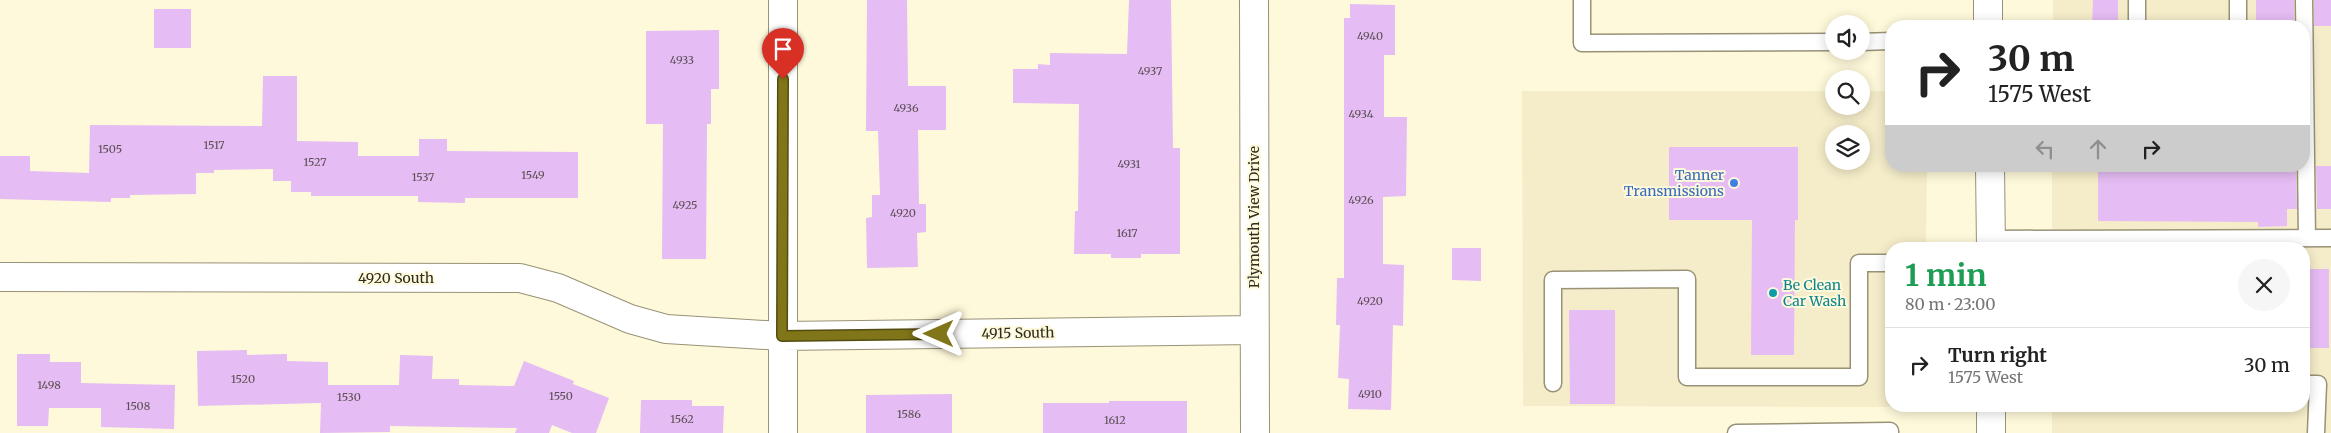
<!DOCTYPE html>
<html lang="en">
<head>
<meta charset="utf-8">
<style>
	body { margin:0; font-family:Merriweather,serif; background:#f6f6f6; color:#222; height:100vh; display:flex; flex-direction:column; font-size:19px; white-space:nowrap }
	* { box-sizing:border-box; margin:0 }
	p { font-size:16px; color:#767676 }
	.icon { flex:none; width:28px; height:28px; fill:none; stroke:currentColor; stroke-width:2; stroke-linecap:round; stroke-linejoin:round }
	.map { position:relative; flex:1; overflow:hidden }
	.drawer { position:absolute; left:1885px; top:242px; width:425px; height:170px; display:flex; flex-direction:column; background:#fff; border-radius:20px; box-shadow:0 2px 12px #0003 }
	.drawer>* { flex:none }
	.hud { position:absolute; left:1885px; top:20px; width:425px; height:152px; border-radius:20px; box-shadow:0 2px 12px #0003; background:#fff; color:#222; overflow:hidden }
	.tools { position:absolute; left:1825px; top:15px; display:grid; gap:10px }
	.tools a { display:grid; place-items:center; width:45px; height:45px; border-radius:50%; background:#fff; box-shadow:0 2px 12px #0003; font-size:25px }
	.pin { position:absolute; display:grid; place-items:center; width:42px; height:42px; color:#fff; margin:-51px -21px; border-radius:50% 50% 50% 0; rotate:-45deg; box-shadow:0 0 5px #0007 }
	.pin .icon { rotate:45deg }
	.me { position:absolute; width:55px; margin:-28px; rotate:270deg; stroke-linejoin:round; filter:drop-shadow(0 0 4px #0008) }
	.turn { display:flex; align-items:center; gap:18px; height:105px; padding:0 20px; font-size:22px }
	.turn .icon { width:65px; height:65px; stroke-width:2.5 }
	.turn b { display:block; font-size:35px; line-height:42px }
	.lanes { display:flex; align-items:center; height:48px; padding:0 20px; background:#0003; justify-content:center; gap:25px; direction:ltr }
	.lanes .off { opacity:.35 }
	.round { display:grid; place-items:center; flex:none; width:52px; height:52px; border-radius:26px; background:#f6f6f6 }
	.overview { display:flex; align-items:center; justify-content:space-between; height:85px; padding:0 20px }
	h1 { font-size:30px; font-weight:700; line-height:38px; color:#1e9e55 }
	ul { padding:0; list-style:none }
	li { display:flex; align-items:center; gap:15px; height:75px; padding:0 20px; border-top:1px solid #e0e0e0 }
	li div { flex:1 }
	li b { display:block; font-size:19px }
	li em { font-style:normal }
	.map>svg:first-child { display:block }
	.built { fill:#f5edc9; fill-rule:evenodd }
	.building { fill:#e5bcf3 }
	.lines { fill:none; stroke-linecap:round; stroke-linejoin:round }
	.service-casing { stroke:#989277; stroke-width:19 }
	.minor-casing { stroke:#989277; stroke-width:30 }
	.primary-casing { stroke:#989277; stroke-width:30 }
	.service { stroke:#fff; stroke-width:16 }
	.minor { stroke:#fff; stroke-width:28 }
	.primary { stroke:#fff; stroke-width:28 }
	.route-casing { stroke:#534c10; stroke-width:12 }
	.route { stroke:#807518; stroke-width:9 }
	.shop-dot { fill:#3f7fe0; stroke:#fff9db; stroke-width:2 }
	.culture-dot { fill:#0f9aa8; stroke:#fff9db; stroke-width:2 }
	.labels { text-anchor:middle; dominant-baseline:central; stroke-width:4; stroke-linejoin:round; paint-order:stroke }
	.number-label { font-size:11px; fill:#5c5055 }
	.shop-label { font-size:14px; fill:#366cbe; stroke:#fff9db; text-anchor:end }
	.street-label { font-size:14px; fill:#2e2c20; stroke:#fff9db }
	.culture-label { font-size:14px; fill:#0d838f; stroke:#fff9db; text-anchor:start }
</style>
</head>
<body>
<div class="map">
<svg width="2331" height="433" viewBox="0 0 2331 433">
	<rect width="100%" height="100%" fill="#fff9db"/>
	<path class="built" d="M2053,0H2331V433H2052V406H2304V249H2052V166H2304V26H2053Z
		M1522,91H1834V106H1861V91H1891V166H1927L1926,249H1891V406L1925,407L1523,406ZM1834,134H1861V161H1834Z"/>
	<path class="building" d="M867,0H907L908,86H946V130H918L919,204H926V232L917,233L918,267L867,268L866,218L872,217V195H880L878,131H866Z
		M1129,0H1171L1173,148H1180V254H1141V258H1111V254H1074L1075,211H1078L1079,104L1013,103V69H1038V64L1050,65V53L1127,54Z
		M2093,0H2118V26H2092Z
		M2256,0H2294V26H2256Z
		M2314,0H2331V26H2314Z
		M1350,4L1395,5V55H1384V117H1407L1406,196L1383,197V264L1404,265L1403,326L1393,325L1391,410L1348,409L1349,379L1338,378L1340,325H1336L1337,278H1344V18H1350Z
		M154,9H191V48H154Z
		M719,30V89H711V124H707L706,259H662L663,124H646V31Z
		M263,76H297V141L358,142V156H419V139H447V151L578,152V198H465V203L418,202V196H311V192H291V181H273V169L214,170V173H196V194L130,195V198H111V202L0,199V156H30V171L89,173L90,125L262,126Z
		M1669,147H1798V220H1795L1794,355H1751L1752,220H1669Z
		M2098,166H2296L2297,209H2287V226L2258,227V222L2098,221Z
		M2316,166H2331V209H2317Z
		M1452,248H1481V281L1452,280Z
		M2304,269H2329V348H2304Z
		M1569,310H1615V404H1570Z
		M247,350V355L287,354V361L328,362V385H399L400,355L433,356L432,379H459V385L514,386L524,361L574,381L573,384L609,398L596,433H572L552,425L549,433H515L517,428L390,426V432L320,433L321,403L198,406L197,351Z
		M17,354H50V362H81V383L175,385L174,429L101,427V408H49L48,426H17Z
		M952,394V433H866V395Z
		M641,400H692V406H724L723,433H640Z
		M1109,401H1187V433H1043V403H1109Z"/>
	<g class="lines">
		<g class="service-casing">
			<path id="service" d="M1582,0V43L1834,42
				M2137,0V26
				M2238,0V26
				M2304,0L2307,238
				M1861,42L1891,41
				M1991,239L2331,238
				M1553,383V280L1687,279V377H1859V263H1891
				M2304,384H2318L2316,433
				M1736,433L1890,431V433"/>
		</g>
		<g class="minor-casing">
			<path id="minor" d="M783,0V433
				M1254,0L1255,433
				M0,277L520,278L558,288L630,319L666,329L782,336L1254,330"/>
		</g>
		<g class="primary-casing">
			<path id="primary" d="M1988,0V26
				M1990,166L1991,249
				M1991,406V433"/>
		</g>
		<use href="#service" class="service"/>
		<use href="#minor" class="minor"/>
		<use href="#primary" class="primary"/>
	</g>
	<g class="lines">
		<g class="route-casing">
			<path id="route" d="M783,79L782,336L939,334"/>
		</g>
		<use href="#route" class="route"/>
	</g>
	<circle class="shop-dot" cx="1734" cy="183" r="5"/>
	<circle class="culture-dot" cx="1773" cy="293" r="5"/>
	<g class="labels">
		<g class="number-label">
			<text x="1370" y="36">4940</text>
			<text x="682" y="60">4933</text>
			<text x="1150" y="71">4937</text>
			<text x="906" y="108">4936</text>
			<text x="1361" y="114">4934</text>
			<text x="214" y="145">1517</text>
			<text x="110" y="149">1505</text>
			<text x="315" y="162">1527</text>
			<text x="1129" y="164">4931</text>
			<text x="533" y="175">1549</text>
			<text x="423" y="177">1537</text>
			<text x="1361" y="200">4926</text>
			<text x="685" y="205">4925</text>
			<text x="903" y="213">4920</text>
			<text x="1127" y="233">1617</text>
			<text x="1370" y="301">4920</text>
			<text x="243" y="379">1520</text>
			<text x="49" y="385">1498</text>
			<text x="1370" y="394">4910</text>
			<text x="561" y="396">1550</text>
			<text x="349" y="397">1530</text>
			<text x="138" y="406">1508</text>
			<text x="909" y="414">1586</text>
			<text x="682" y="419">1562</text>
			<text x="1115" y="420">1612</text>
		</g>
		<g class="shop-label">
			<text x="1724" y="175">Tanner<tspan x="1724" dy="16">Transmissions</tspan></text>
		</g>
		<g class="street-label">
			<text transform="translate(1254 217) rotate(-90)">Plymouth View Drive</text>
			<text x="396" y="278">4920 South</text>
			<text transform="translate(1018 333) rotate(-1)">4915 South</text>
		</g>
		<g class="culture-label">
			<text x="1783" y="285">Be Clean<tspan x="1783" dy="16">Car Wash</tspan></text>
		</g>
	</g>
</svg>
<div class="tools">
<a><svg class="icon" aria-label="sound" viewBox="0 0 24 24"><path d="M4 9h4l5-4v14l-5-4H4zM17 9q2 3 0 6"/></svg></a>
<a><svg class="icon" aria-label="search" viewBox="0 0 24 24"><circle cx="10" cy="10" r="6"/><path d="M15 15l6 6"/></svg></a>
<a><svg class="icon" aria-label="layers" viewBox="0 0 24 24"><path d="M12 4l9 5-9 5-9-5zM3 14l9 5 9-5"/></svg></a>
</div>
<div class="pin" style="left:783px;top:79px;background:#d93025"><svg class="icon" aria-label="arrive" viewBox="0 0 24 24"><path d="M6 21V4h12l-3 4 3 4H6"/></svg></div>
<svg class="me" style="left:939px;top:334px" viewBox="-20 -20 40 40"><path d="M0-17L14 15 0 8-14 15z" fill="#807518" stroke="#fff" stroke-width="4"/></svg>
<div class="hud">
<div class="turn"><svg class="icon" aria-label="right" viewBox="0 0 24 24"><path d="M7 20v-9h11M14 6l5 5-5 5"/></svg><div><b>30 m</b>1575 West</div></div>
<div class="lanes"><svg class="icon off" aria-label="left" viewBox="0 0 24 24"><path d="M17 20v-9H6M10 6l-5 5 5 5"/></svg><svg class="icon off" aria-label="ahead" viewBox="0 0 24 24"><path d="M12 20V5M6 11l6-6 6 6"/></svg><svg class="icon" aria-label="right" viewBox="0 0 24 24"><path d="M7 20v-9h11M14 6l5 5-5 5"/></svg></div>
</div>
<section class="drawer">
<div class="overview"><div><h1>1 min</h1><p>80 m · 23:00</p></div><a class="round"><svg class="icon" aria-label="close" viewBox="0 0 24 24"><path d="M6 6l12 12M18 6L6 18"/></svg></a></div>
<ul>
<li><svg class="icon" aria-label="right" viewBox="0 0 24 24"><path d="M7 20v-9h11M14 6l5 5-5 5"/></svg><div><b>Turn right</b><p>1575 West</p></div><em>30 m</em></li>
</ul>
</section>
</div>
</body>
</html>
